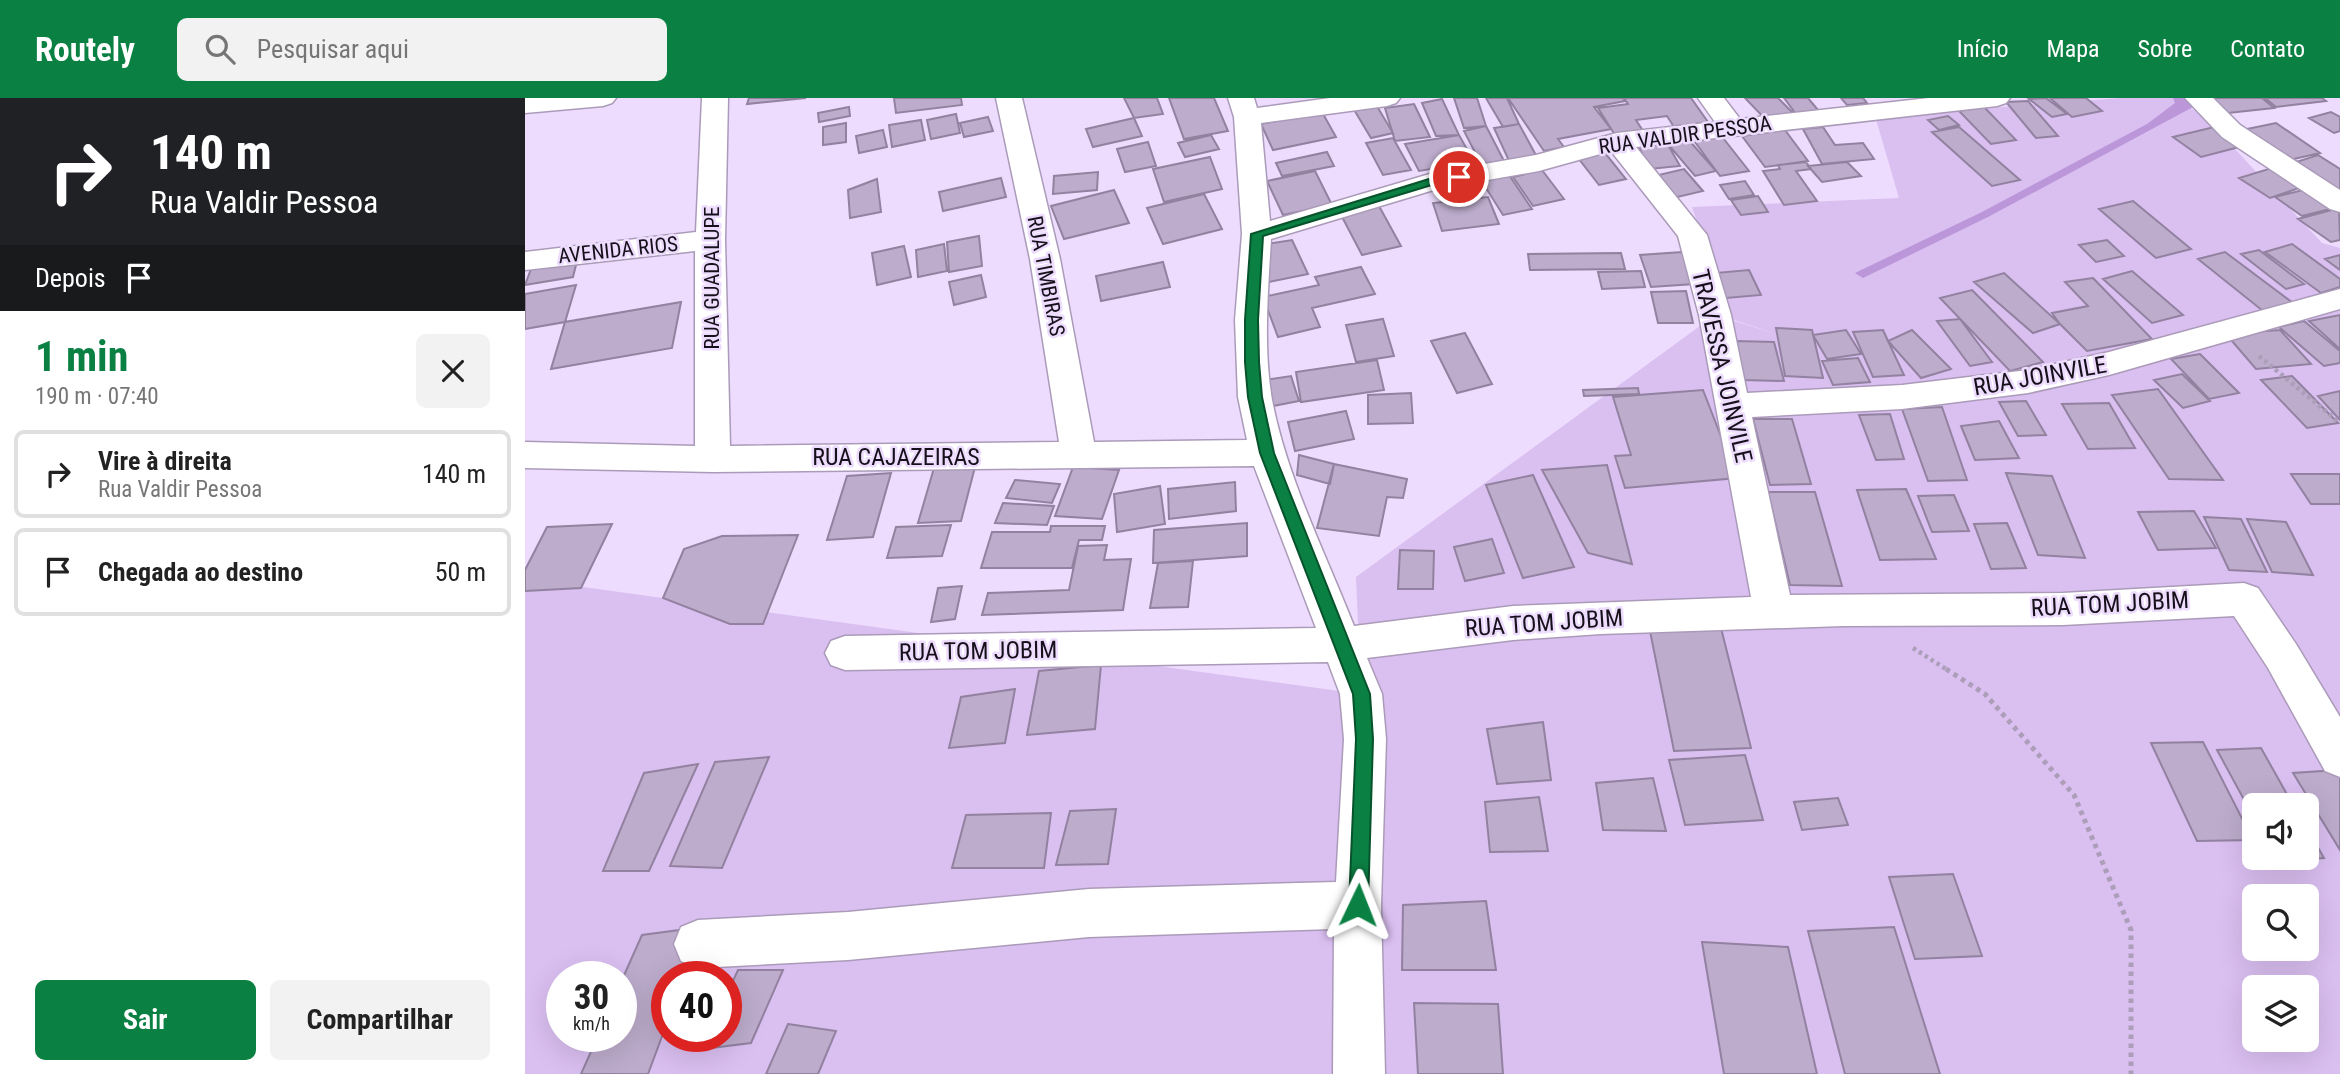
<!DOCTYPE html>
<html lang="pt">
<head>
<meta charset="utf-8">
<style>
	body { margin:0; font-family:"Roboto Condensed",sans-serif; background:#f2f2f2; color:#222; height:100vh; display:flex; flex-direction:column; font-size:26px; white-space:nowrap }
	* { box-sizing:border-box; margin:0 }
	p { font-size:23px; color:#767676 }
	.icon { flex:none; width:38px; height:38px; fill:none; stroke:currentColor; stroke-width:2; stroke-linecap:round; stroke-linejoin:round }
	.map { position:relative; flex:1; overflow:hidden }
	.sheet { display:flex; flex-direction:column; background:#fff; width:525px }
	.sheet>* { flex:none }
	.top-card { background:#202124; color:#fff; overflow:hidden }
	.controls { position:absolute; left:1717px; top:695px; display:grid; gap:14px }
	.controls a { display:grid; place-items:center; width:77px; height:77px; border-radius:10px; background:#fff; box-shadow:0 7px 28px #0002; font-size:35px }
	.speed { position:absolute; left:21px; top:863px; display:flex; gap:14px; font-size:35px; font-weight:700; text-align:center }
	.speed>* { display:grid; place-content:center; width:91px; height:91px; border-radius:50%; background:#fff; box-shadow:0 7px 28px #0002; line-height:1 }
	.speed small { font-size:18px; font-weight:400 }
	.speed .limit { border:10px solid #d22; background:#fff; color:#111 }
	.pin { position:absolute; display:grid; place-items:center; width:60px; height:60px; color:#fff; margin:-30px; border:4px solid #fff; border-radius:50%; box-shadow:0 2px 7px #0007 }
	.me { position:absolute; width:77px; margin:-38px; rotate:2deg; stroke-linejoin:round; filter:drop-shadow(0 0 5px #0008) }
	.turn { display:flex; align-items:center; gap:24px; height:147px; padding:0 35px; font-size:32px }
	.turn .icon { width:91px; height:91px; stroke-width:2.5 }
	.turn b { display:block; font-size:49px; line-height:60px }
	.then { display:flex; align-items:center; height:66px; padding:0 35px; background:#0003; gap:14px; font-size:26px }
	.round { display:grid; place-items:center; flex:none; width:74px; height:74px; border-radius:10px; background:#f2f2f2 }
	.summary { display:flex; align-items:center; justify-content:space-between; height:119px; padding:0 35px }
	h1 { font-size:42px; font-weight:700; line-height:52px; color:#0b8043 }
	.cta { display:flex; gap:14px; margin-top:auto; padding:14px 35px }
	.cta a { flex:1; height:80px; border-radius:10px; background:#0b8043; color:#fff; font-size:28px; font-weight:700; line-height:80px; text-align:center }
	.cta a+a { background:#f2f2f2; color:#222 }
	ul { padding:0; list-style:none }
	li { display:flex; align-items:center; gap:21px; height:88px; margin:0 14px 10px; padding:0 21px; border:4px solid #e0e0e0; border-radius:10px }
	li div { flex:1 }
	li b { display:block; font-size:26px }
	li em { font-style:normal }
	header { display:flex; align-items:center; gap:42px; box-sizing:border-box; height:98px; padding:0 35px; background:#0b8043; color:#fff }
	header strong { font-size:33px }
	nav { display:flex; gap:38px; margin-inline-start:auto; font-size:24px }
	.search { width:490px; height:63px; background:#f2f2f2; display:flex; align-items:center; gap:18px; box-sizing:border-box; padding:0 24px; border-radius:10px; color:#767676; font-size:26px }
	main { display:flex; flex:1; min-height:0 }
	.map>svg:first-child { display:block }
	.green { fill:#dabff1; fill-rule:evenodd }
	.water { fill:#bb96d9 }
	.building { fill:#bdaccc; stroke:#9282a0; stroke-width:2 }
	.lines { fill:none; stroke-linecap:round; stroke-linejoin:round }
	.minor-casing { stroke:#ab9bb9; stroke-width:3 }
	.path-far1 { stroke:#ac9eb9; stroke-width:4.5; stroke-dasharray:3.5 3.5; stroke-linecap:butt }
	.path { stroke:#ac9eb9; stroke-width:5; stroke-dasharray:4.5 4.5; stroke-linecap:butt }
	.minor { fill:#fff; fill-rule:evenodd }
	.route { fill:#0b8043; stroke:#07532c; stroke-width:2 }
	.labels { text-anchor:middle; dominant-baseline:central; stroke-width:5; stroke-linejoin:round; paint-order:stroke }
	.far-street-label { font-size:21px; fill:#16101b; stroke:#eddcfd }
	.street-label { font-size:24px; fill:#16101b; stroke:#eddcfd }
</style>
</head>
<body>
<header>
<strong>Routely</strong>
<div class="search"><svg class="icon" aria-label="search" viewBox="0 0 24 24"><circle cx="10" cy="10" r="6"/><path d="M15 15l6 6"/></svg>Pesquisar aqui</div>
<nav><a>Início</a><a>Mapa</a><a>Sobre</a><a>Contato</a></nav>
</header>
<main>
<section class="sheet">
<div class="top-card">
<div class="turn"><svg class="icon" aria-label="right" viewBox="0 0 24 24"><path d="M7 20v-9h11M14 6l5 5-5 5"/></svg><div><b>140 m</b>Rua Valdir Pessoa</div></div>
<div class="then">Depois<svg class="icon" aria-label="arrive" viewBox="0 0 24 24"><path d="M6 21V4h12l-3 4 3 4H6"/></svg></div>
</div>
<div class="summary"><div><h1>1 min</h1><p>190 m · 07:40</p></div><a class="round"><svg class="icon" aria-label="close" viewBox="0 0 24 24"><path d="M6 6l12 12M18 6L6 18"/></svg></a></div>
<ul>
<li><svg class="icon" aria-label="right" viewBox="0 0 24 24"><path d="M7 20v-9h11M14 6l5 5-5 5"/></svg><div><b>Vire à direita</b><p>Rua Valdir Pessoa</p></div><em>140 m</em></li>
<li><svg class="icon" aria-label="arrive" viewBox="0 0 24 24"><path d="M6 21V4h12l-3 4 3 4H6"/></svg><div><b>Chegada ao destino</b></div><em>50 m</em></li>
</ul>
<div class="cta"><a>Sair</a><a>Compartilhar</a></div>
</section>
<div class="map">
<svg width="1815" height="976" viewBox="0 0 1815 976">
	<rect width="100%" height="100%" fill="#eddcfd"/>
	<path class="green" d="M1597,0H1652L1684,23L1797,145L1815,150V976H0V481L836,596L831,479L1190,217L1255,237L1206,221L1167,109L1374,100L1350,18ZM1729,707H1782V760H1729ZM1729,798H1782V850H1729ZM37,878H96V938H37ZM142,878H201V938H142ZM1729,889H1782V942H1729Z"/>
	<path class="water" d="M1648,0H1662L1668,9L1463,119L1338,180L1330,175L1457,114L1622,26L1650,5Z"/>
	<path class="building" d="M224,0H281L222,6Z
		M369,0H436L437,7L371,15Z
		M599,0H632L638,16L609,20Z
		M644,0H689L703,33L659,41Z
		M929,0H952L961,28L939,30Z
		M961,0H982L994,26L978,29Z
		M983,0H1098L1100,3L1069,9L1086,31L1033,41L1039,49L1019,53Z
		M1099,0H1166L1183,24L1149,29L1142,18L1111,22L1118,33L1090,37L1073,10L1103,6Z
		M1220,0H1253L1270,17L1242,23Z
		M1259,0H1283L1298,18L1274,20Z
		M1316,0H1338L1342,5L1322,7Z
		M1521,0L1542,16L1527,19L1504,1Z
		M1525,0H1561L1577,13L1547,19Z
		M1684,0H1737L1749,10L1694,16Z
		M1740,0H1797L1801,3L1751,9Z
		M917,1L934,37L911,38L897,5Z
		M1503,3L1533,38L1511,40L1481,4Z
		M850,5L868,35L846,40L828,10Z
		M889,6L905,39L870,43L860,10Z
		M324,9L325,18L294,24L293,15Z
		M1459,9L1491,42L1466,46L1434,13Z
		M797,14L811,39L748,52L736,26Z
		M1806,14L1815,19V33L1809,35L1784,20Z
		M431,16L435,35L406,41L402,22Z
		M1423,18L1434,27L1414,32L1403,22Z
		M463,19L468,33L439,39L435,25Z
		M609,20L617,38L568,49L561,31Z
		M396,22L400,42L367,49L364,27Z
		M321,25V44L298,47V29Z
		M1751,25L1795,55L1760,63L1717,32Z
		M994,26L1013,61L985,65L969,30Z
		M961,28L979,63L956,66L939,33Z
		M1298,29L1310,47L1338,45L1349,61L1297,66L1278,31Z
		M1434,29L1495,82L1467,88L1407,34Z
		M1689,29L1718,48L1676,59L1648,39Z
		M358,32L362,49L334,55L331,38Z
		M1260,32L1283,63L1240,69L1217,38Z
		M1195,36L1224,73L1195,78L1167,40Z
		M686,37L694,51L660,59L653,45Z
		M934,37L949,64L894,73L880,46Z
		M868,40L886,72L858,77L841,45Z
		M1162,40L1191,73L1170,78L1142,45Z
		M623,44L631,68L600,74L592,51Z
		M1142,45L1155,68L1124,71L1113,47Z
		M802,54L809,68L757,78L751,65Z
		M1080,55L1101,81L1074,87L1054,61Z
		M1793,57L1815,71V98L1765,66Z
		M685,59L697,91L639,104L628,71Z
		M1281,64L1286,71L1271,73L1292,103L1259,107L1238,73L1255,71L1253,67Z
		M1322,64L1336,78L1297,84L1283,68Z
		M1750,69L1780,88L1745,100L1714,80Z
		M1159,71L1178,93L1144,101L1125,79Z
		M1017,72L1039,101L1008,108L988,79Z
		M790,73L807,107L758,117L742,83Z
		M573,74L572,92L528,96L529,78Z
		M984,77L1007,111L978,117L956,82Z
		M476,80L481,99L418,113L414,94Z
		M352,81L356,114L325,120L323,92Z
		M1220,83L1229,97L1204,101L1195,87Z
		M1782,91L1809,110L1777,118L1750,99Z
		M589,92L604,125L539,141L526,108Z
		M679,96L697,131L638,146L622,110Z
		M1233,98L1243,114L1216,117L1206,102Z
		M963,99L974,126L917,133L908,105Z
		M1608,103L1666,151L1631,160L1574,111Z
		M854,108L876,148L837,157L816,117Z
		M1814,110L1815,142L1806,144L1773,121Z
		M454,138L457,168L424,174L422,144Z
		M767,142L783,176L744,184L742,146Z
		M1582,142L1599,158L1571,164L1554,147Z
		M419,146L422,173L393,179L391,152Z
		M1767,146L1815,181V189L1796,195L1740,154Z
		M379,148L386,179L352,187L347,155Z
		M1734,152L1779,186L1761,191L1716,156Z
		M1157,154L1169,186L1126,189L1115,157Z
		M1700,154L1772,208L1743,217L1673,161Z
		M1096,155L1100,171L1005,172L1003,156Z
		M1815,157V172L1800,161Z
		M52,163L48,179L0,187L6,171Z
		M638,164L645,189L576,203L571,178Z
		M836,169L850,196L787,210L795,229L753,239L738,199L794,187L790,179Z
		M1224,172L1236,197L1201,200L1190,175Z
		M1116,173L1120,189L1077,191L1073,174Z
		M1607,173L1658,217L1627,225L1578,181Z
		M1479,175L1535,226L1508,235L1449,184Z
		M456,177L461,199L429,207L424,184Z
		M1568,180L1627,241L1562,253L1535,226L1527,215L1563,208L1540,184Z
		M51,187L40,224L0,231V196Z
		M1447,192L1518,264L1485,273L1415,200Z
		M1161,193L1168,225H1133L1126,194Z
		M156,204L147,250L26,271L40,224Z
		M1815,217V251L1784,223Z
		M858,221L869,258L831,264L821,227Z
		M1435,221L1467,264L1445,268L1412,223Z
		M1779,223L1815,253V265L1799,268L1754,229Z
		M1251,230L1287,232L1298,280L1260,278Z
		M1321,232L1336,256L1302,261L1288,237Z
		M1358,232L1363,243L1379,277L1348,279L1328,234Z
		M1387,232L1426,271L1396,280L1363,243Z
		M1755,232L1786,266L1731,271L1701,236Z
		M940,235L967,286L932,295L906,243Z
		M1210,243L1249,244L1259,283L1218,282Z
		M1675,256L1714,295L1684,301L1646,261Z
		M1333,260L1345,284L1308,287L1297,263Z
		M852,262L859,292L776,304L771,274Z
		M1657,276L1685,303L1658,310L1629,282Z
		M766,278L774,303L748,308L741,282Z
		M1767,278L1813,325L1782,330L1736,282Z
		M1113,290L1114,296L1059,298L1058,292Z
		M1633,291L1698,382L1644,381L1587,297Z
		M1178,292L1212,380L1100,390L1090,358L1106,357L1088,299Z
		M1815,293V322L1793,298Z
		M886,295L888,325L843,326V297Z
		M1501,303L1521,337L1493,338L1474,304Z
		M1584,305L1610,350L1563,351L1537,306Z
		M1417,309L1442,382L1403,383L1377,311Z
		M821,313L829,341L770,353L763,324Z
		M1365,316L1379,361L1351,362L1334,317Z
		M1228,321H1267L1286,386L1245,387Z
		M1474,323L1494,360L1450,362L1436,328Z
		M774,357L809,366L805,386L772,377Z
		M809,366L882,381L878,400L862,399L854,438L792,430Z
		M1082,367L1107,466L1063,455L1017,372Z
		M450,369L436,423L393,425L409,370Z
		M548,369L594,372L577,421L530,418Z
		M366,375L348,439L302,442L322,378Z
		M1481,375L1527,378L1560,460L1513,457Z
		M1766,376H1815V406H1786Z
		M1008,377L1049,469L998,480L961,387Z
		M490,382L535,386L527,405L481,400Z
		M710,384L711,413L644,421L643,391Z
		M635,388L640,426L592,434L589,396Z
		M1381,391L1411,461L1355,462L1332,392Z
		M1243,394H1290L1317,488L1265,487Z
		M1429,397L1444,433L1407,434L1393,398Z
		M478,405L529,408L522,427L470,425Z
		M1669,413L1691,450L1633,452L1613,414Z
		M1679,419L1716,421L1742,474L1704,472Z
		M1722,421L1761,424L1788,477L1747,474Z
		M722,425V458L628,465L629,432Z
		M1482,425L1501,470L1466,471L1449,426Z
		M87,426L56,490L0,493V472L22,429Z
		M426,427L417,458L362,460L371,429Z
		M526,428H580L577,442H554L547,470H456L467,434H525Z
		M273,437L238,526H205L138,500L159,451L197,438Z
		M967,441L979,475L940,483L929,449Z
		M582,447L579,462L606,461L598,512L457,517L463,495L544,492L553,448Z
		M875,452L909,453L908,491H873Z
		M668,463L663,509L625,510L633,465Z
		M437,488L430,521L406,524L413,490Z
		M1196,530L1226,650L1149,653L1125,533Z
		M576,567L570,631L502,637L514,573Z
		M490,591L480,645L424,650L436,599Z
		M1018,624L1026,682L972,686L962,631Z
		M1678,644L1728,742L1672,743L1626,645Z
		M1736,650L1768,707H1729V720L1692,652Z
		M1220,657L1238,722L1160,727L1144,662Z
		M244,659L197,770L145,768L190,664Z
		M173,666L124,773H78L119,675Z
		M1812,672L1815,676V752L1768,675Z
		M1128,680L1141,733L1078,732L1071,685Z
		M1014,699L1023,753L965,754L960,704Z
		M1313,700L1323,727L1277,732L1269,704Z
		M591,711L583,766L531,767L545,713Z
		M526,715L519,770H427L441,717Z
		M1782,730L1799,760L1753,763L1751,760H1782Z
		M1428,776L1457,858L1390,861L1364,779Z
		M961,803L971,872H877L878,807Z
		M177,829L159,878H142V925L123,976H56L73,938H96V884L117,837Z
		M1369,829L1415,976H1320L1283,833Z
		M1177,844L1263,849L1292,976H1199Z
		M213,872H258L226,945L178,951L184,938H201V898Z
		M889,905L973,906L978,976H893Z
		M263,926L311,933L293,976H241Z"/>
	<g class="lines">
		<g class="minor-casing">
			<path id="minor" d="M0,0H91L87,5L78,8L0,15Z
				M177,0H203L200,142L205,348L534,344L505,161L471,0H497L535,161L569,344L722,342L713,299L710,222L717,136L709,19L703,0H729L732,10L805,0H875L871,5L862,8L736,25L745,123L908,75L1011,57L1092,35L1190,24L1173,0H1199L1215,21L1404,0H1485L1481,5L1472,8L1111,49L1182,137L1206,217L1222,295L1377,287L1503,272L1584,254L1815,191V211L1584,277L1503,295L1377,311L1227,319L1265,497L1538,495L1719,485L1733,490L1771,546L1815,619V679L1800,673L1743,570L1709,518L1538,527L1318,528L1076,536L988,542L842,560L857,596L861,641L856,807L860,976H808L809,831L564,839L323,862L173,870L156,863L149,846L156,829L173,822L323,814L564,791L811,784L819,641L815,596L803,564L320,572L306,567L300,555L306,543L320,538L791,530L729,368L188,374L0,370V344L170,348V153L0,172V154L171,134ZM1086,53L1153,138L1174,217L1226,499L988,508L829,528C800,454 762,380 747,302C738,249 743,194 746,141L912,91L1014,73Z
				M1660,0H1688L1715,27L1815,92V114L1805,111L1697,39Z"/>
		</g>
		<path class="path-far1" d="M1734,258L1815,325
			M1388,550L1424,573"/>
		<path class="path" d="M1421,571L1460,596L1549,697L1606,832V976"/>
		<use href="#minor" class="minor"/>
	</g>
	<path class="route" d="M934,75L939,76V81L910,86L738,138L733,222L734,264L737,299L749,355L845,596L848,641L843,807L840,814L833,817L826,814L824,807L831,641L828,596L735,355L723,299L720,264V222L726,136L904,81Z"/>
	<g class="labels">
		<g class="far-street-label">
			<text transform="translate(1160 37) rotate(-8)">RUA VALDIR PESSOA</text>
			<text transform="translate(93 152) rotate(-6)">AVENIDA RIOS</text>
			<text transform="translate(521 178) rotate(79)">RUA TIMBIRAS</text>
			<text transform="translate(187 180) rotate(-90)">RUA GUADALUPE</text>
		</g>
		<g class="street-label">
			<text transform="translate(1197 268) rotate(77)">TRAVESSA JOINVILE</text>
			<text transform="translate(1515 278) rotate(-10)">RUA JOINVILE</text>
			<text x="371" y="359">RUA CAJAZEIRAS</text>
			<text transform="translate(1585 506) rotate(-3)">RUA TOM JOBIM</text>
			<text transform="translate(1019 525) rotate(-4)">RUA TOM JOBIM</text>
			<text transform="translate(453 553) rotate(-1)">RUA TOM JOBIM</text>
		</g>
	</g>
</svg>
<div class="controls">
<a><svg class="icon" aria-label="sound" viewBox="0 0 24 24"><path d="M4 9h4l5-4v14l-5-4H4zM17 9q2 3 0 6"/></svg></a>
<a><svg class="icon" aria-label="search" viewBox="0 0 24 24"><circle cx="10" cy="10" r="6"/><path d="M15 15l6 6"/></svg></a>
<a><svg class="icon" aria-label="layers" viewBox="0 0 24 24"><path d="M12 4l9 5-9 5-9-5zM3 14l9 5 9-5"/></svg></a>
</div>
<div class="speed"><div>30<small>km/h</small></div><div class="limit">40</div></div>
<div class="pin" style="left:934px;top:79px;background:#d93025"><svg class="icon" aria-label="arrive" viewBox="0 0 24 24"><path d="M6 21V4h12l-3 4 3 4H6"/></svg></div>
<svg class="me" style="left:833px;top:807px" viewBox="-20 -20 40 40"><path d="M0-17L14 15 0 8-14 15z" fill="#0b8043" stroke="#fff" stroke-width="4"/></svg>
</div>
</main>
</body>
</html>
